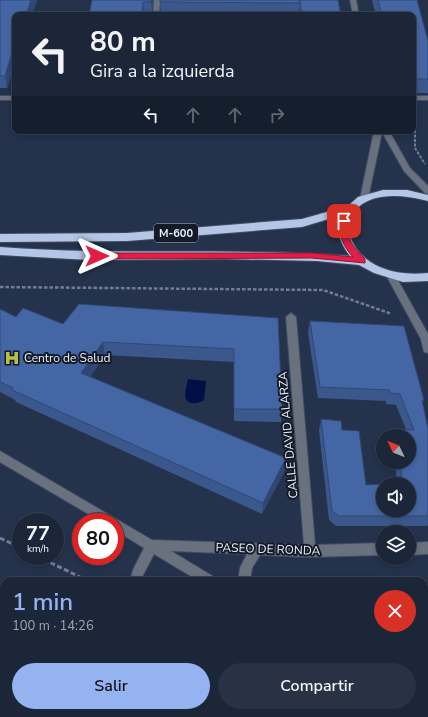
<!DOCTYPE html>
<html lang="es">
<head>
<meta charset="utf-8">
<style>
	body { margin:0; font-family:"Nunito Sans",sans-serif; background:#283244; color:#f1f3f6; height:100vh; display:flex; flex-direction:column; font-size:15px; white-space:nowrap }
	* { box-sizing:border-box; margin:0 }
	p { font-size:13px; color:#a0a5ae }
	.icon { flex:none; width:22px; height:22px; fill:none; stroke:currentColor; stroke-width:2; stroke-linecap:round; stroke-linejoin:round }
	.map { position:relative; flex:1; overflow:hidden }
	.panel { position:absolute; left:0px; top:577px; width:428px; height:140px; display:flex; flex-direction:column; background:#1b2639; border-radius:12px 12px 0 0; box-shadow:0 2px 6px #0003,0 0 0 1px #394353 }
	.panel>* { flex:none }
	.hud { position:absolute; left:12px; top:12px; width:404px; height:122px; border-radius:8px; box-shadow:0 2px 6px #0003,0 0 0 1px #394353; background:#1b2639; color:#f1f3f6; overflow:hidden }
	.needle { width:26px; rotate:313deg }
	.controls { position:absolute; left:376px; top:429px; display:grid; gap:8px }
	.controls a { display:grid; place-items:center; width:40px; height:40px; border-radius:50%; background:#1b2639; box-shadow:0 2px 6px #0003,0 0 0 1px #394353; font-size:20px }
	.speed { position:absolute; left:12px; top:513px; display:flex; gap:8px; font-size:20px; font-weight:700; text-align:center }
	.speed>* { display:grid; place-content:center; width:52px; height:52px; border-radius:50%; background:#1b2639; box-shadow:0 2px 6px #0003,0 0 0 1px #394353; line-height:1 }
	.speed small { font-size:10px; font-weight:400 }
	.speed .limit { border:6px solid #d22; background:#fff; color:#111 }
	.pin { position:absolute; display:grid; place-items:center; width:34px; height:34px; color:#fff; margin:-17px; border-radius:8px; box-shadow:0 2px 6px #0006 }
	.me { position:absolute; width:44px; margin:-22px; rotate:90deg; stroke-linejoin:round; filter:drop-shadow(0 0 3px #0008) }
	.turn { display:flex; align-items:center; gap:14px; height:84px; padding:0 12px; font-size:18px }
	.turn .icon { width:52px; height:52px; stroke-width:2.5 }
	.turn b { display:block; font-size:28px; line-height:34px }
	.lanes { display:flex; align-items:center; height:38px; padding:0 12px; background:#0003; justify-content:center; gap:20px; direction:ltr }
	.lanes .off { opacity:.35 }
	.round { display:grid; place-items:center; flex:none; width:42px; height:42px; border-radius:21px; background:#283244 }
	.summary { display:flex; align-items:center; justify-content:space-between; height:68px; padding:0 12px }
	h1 { font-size:24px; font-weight:600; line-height:30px; color:#95b2f1 }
	.primary-button { display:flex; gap:8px; margin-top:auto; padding:8px 12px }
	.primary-button a { flex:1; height:46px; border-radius:24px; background:#95b2f1; color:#111; font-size:16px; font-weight:600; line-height:46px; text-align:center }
	.primary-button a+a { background:#283244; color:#f1f3f6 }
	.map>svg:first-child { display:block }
	.green { fill:#394f76 }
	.water { fill:#001047 }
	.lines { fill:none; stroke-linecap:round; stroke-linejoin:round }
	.minor-casing { stroke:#404d65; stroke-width:2 }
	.highway-casing { stroke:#404d65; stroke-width:2 }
	.path-far2 { stroke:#717d92; stroke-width:2; stroke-dasharray:3 1.5; stroke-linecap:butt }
	.path-far1 { stroke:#717d92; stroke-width:2.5; stroke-dasharray:3.5 2; stroke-linecap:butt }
	.path { stroke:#717d92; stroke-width:3; stroke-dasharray:5 2.5; stroke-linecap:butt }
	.minor { fill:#69717e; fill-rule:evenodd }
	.highway { fill:#b4c6e6; fill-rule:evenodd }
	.wall { fill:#3b588d }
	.shaded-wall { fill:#304773 }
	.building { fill:#4566a4; stroke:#304773 }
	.route { fill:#e11d48; stroke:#92132f }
	.labels { text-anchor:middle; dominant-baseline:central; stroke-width:4; stroke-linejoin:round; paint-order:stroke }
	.shield { fill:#141a26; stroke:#a9b0bd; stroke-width:1 }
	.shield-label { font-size:11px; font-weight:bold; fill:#e9f1fe }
	.poi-label { font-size:12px; fill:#e9f1fe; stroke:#141a26; text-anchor:start }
	.street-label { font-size:12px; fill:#e9f1fe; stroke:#141a26 }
</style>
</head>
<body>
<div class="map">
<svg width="428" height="717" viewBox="0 0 428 717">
	<rect width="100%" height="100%" fill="#24324c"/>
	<path class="green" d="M119,713H360L356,717H119Z"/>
	<path class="water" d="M188,379L206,381L204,400C198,404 187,406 185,396C185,391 187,384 188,379Z"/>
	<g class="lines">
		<g class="minor-casing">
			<path id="minor" d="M154,0H160L159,15H153Z
				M350,0H356L359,15H353Z
				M0,96H15V100H0Z
				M413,96H428V100H413Z
				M374,131H389L410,168L428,186V194L425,193L404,171L382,132L368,199L367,201H361L360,199Z
				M391,272L394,273L428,334V353L424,352L421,339L386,275Z
				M291,313L296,317L315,545L383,543V555L310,557L260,555L252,568L250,581H238L240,568L247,554L171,551L214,577L216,581H199L154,554L143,575L142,581H130L133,570L144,548L115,530V522H102L0,462V451L152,540L304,545L286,317Z
				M428,542V554L409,555V543Z
				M0,687L4,688V702L0,701Z
				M424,707L428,710V717H416L414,713H424Z
				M96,713H121L122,715L121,717H98Z"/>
		</g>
		<g class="highway-casing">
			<path id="highway" d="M383,190H407L428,195V201C317,171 329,284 428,273V281L403,282L374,273L359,265L317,261L226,259L90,260L0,255V247C117,256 234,247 350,256C340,243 335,230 342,215L302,227L127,241L0,242V234L127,233L302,219L348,206L358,197Z"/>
		</g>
		<path class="path-far2" d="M415,112V148L425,164"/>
		<path class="path-far1" d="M0,287L323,290L392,314"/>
		<path class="path" d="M0,538L21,548
			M37,556L88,581
			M216,713L219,717
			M384,713L388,717
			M271,717L297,713"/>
		<use href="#minor" class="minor"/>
		<use href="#highway" class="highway"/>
	</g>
	<path class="wall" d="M0,0H37L32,15H15V63L7,88H0Z
		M92,0H153L152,13H144V15H89Z
		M160,0H338L341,15H300L299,8L298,15L161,14Z
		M372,0H417L428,41V93H413V15H376Z
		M0,309L16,317L63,324L278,318L282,409L281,422L234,421V362L105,355L90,377L285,470L262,514L16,402L15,400L0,392Z
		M310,321L424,400L422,404L428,429V525L426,526H336L329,520L319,430L321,419L342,430L366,485L397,484L395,462H409V436H394L396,429H406L396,405L386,404V401L318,398L308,333Z"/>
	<path class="shaded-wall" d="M31,0H37L32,15H26Z
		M151,0H153L152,13L151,2Z
		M143,2L144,15H142Z
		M15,43V63L7,88L5,76Z
		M103,342L105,355L84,386L81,373Z
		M286,458L285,470L262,514L263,503Z"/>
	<path class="building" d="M0,0H31L26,15H15V43L5,76H0Z
		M92,0H151V2H143L142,15H89Z
		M160,0H299V3L160,2Z
		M300,0H338L341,15H302Z
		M378,0H417L428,41V79H413V15H382Z
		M79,304L278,318L282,409H234V349L103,342L81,373L286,458L263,503L12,390L13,388L0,382V309L16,317L23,308L63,324Z
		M310,321L404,326L424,400H422L428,429V516H339L332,511L321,419L341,421L342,430L359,431L366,485L383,484V510H409V484H393H402L400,462H409V436H397L396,429L414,430L400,394L390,393L389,390L320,387Z"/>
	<path class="route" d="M341,219H344L348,221C347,240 352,246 365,259V263L312,258L97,259L93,256L97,253H312L353,257C344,247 336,233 341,219Z"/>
	<defs>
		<g id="hospital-bare" transform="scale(1.2)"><path d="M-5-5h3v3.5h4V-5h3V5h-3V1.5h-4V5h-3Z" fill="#bac045" stroke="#141a26" stroke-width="2.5" paint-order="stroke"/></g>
	</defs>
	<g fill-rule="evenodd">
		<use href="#hospital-bare" x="12" y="358"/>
	</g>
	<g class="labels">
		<rect class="shield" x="154" y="224" width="44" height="18" rx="3"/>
		<g class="shield-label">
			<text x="176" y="233">M-600</text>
		</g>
		<g class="poi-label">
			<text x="24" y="358">Centro de Salud</text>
		</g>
		<g class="street-label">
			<text transform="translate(288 435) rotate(-95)">CALLE DAVID ALARZA</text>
			<text transform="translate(268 549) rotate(2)">PASEO DE RONDA</text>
		</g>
	</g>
</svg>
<div class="controls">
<a><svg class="needle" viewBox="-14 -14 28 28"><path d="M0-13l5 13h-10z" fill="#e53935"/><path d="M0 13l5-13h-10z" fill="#a0a5ae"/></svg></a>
<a><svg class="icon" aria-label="sound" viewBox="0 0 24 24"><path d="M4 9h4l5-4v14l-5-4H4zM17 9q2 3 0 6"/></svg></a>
<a><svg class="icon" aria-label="layers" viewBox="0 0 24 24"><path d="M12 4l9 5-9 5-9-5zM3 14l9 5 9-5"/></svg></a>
</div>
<div class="speed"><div>77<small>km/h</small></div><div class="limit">80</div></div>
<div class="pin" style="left:344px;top:221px;background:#d93025"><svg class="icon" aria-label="arrive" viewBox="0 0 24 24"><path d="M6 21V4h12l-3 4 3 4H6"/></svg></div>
<svg class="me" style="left:97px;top:256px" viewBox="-20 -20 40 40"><path d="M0-17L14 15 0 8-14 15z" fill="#e11d48" stroke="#fff" stroke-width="4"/></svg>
<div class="hud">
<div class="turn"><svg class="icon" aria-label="left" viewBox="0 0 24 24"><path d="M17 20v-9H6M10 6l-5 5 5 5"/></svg><div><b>80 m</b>Gira a la izquierda</div></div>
<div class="lanes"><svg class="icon" aria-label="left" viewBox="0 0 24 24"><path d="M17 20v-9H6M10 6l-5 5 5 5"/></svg><svg class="icon off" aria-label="ahead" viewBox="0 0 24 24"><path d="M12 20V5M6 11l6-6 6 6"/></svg><svg class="icon off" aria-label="ahead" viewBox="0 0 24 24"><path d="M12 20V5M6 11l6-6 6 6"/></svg><svg class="icon off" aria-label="right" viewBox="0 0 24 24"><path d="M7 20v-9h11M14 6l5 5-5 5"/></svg></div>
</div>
<section class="panel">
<div class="summary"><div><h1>1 min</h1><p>100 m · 14:26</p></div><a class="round" style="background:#d93025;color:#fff"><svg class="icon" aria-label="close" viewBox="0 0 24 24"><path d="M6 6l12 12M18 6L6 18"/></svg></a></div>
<div class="primary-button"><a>Salir</a><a>Compartir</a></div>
</section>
</div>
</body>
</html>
